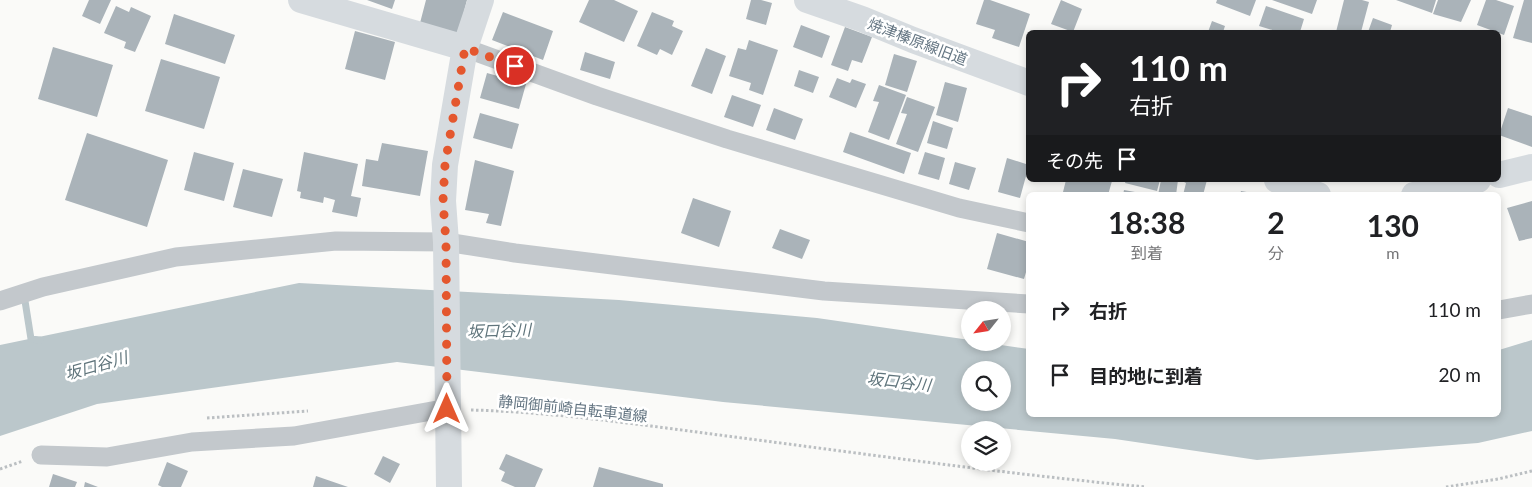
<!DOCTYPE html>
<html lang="ja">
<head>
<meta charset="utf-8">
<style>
	body { margin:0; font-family:Lato,"Noto Sans JP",sans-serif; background:#f2f2f2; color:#202124; height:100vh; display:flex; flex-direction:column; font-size:19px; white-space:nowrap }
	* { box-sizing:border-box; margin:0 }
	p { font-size:16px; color:#757577 }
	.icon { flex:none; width:28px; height:28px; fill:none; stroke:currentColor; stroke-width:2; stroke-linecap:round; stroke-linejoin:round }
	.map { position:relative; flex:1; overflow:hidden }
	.details { position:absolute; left:1026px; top:192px; width:475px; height:225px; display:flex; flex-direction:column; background:#fff; border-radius:8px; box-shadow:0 2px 8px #0003 }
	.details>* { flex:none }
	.hud { position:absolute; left:1026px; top:30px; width:475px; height:152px; border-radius:8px; box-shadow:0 2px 8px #0003; background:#202124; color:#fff; overflow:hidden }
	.needle { width:32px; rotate:240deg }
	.buttons { position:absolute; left:961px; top:301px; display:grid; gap:10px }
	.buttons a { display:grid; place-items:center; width:50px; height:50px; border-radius:50%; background:#fff; box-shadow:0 2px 8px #0003; font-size:25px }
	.pin { position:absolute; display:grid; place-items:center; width:42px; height:42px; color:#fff; margin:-21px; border:2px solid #fff; border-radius:50%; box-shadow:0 1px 5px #0007 }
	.me { position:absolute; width:55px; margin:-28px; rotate:0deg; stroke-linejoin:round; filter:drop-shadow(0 0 4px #0008) }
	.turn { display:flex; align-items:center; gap:18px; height:105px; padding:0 20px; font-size:22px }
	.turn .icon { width:65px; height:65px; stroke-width:2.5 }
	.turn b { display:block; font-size:35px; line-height:42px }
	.then { display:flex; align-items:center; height:48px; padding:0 20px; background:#0003; gap:10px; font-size:19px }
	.eta { display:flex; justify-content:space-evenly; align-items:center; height:85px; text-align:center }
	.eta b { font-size:30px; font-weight:700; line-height:35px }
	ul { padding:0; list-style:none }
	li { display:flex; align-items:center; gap:15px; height:65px; padding:0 20px }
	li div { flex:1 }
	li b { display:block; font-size:19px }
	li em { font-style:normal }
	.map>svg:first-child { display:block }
	.water { fill:#bbc7cb; fill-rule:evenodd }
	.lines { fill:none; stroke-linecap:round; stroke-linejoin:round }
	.stream { stroke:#bbc7cb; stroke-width:7 }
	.building { fill:#aab3b9 }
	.path { stroke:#bbbfc2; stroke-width:3; stroke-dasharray:2.5 2.5; stroke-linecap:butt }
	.street { stroke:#c3c8cc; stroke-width:19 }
	.secondary { stroke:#d6dbdf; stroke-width:26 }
	.route { stroke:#e4572e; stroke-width:9; stroke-dasharray:0 16.2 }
	.labels { text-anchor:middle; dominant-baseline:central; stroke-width:5; stroke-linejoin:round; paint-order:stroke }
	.street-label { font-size:15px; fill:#657683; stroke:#fff }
	.water-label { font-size:16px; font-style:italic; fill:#60757c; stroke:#fff }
</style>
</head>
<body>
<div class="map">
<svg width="1532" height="487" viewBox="0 0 1532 487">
	<rect width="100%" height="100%" fill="#fafaf8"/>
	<path class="water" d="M299,283L619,300L817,318L970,340V342L987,343L1029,349V415H1499V350L1532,340V431L1478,443L1257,460L1115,439L723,402L397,362L97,404L0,436V345ZM970,370H1002V402H970Z"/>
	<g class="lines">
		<path class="stream" d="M25,301L31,339L40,340"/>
	</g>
	<path class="building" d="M89,0H111L100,24L82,16Z
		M367,0H395L392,9Z
		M426,0H467L458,35L420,23Z
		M589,0H614L638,11L624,42L579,22Z
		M751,0H761L772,3L766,25L746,19Z
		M984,0H990L1030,14L1019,47L992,38L995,30L976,24Z
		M1061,0L1082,9L1073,32L1051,24Z
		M1217,0H1256L1250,16L1216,3Z
		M1272,0H1317L1312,14Z
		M1344,0H1362L1369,2L1361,32H1336Z
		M1396,0H1436L1432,13Z
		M1438,0H1471L1461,22L1433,14Z
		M1486,0H1496L1514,6L1504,35L1477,25Z
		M1524,0H1532V43L1513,38Z
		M116,6L129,12L131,7L151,16L135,52L124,48L126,42L104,33Z
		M1266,6L1304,19L1300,32H1279L1259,26Z
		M503,12L553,31L543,60L492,40Z
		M652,12L674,21L672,26L683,31L672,55L660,49L657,55L637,46Z
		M174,14L235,35L225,64L165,44Z
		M1373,18L1392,25L1390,32H1368Z
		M1212,21L1225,26L1223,32H1208Z
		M801,25L830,36L822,58L793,47Z
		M845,27L872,37L862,63L852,60L848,71L831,65Z
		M355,31L395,42L385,80L345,69Z
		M749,40L778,50L763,95L749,90L751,83L729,76L738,48L746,50Z
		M53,47L113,65L97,117L38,99Z
		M706,48L726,56L712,94L691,86Z
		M585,52L615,62L610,79L580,70Z
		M894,54L917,61L907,92L885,85Z
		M161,59L220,77L204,129L145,111Z
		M799,70L819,77L813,93L794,86Z
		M487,73L526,84L519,109L480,98Z
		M837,78L850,83L852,79L866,84L856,108L829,97Z
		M945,82L967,88L958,122L936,115Z
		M879,85L906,95L889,140L868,132L879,102L873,101Z
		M732,95L761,105L753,127L724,117Z
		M907,97L935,107L918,152L896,144L907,114L901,113Z
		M774,108L803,119L795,140L766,130Z
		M1508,108L1532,116V147L1499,135Z
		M480,113L519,124L512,149L473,138Z
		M933,121L953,128L947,149L927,143Z
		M850,132L911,153L904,174L843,152Z
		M87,133L168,160L147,227L65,200Z
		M382,143L428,151L420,196L362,186L366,159L378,161Z
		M194,152L234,163L224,201L184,190Z
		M304,152L358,164L351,196L361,198L357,217L332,212L335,200L324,197L323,203L300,198L301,192L297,191Z
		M925,152L945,158L939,180L918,174Z
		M1007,158L1029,165L1020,198L998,192Z
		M475,160L514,171L501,226L486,223L489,214L465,210Z
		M955,162L976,168L969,190L949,184Z
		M243,169L283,179L272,217L233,207Z
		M1066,180H1110L1112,181L1108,195H1075L1063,192Z
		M1126,180H1160L1157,191L1125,183Z
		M1161,180H1178L1176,195H1158Z
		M1183,180H1207L1203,195H1183L1186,183L1182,181Z
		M1124,190L1146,194L1145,195H1123Z
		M1241,191L1258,194L1257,195H1240Z
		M693,198L731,211L719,247L681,233Z
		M1532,201V238L1519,241L1507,208Z
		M780,229L810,240L802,259L772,248Z
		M997,233L1029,242V262L1024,279L987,269Z
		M506,454L543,469L535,487H515L501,481L505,472L499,469Z
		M383,456L400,464L390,483L374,474Z
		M167,462L188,471L181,487H162L158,485Z
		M599,467L663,484V487H593Z
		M53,474L77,482L75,487H49Z
		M316,476L348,487H313Z
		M85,482L98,487H84Z"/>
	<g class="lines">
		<path class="path" d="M471,410C556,412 642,425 727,436C866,454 1006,474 1146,487
			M207,418L308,411
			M0,469L23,461
			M1446,487L1498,479L1532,471"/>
		<path class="street" d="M465,48L597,96L727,139L959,208L1029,223
			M0,301L43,287L176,257L336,241L446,242L515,253L824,291L1029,304
			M1499,310L1532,304
			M41,455L107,457L192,442L294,436L437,410L447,409"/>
		<path class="secondary" d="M301,0L465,48
			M807,0L862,19L913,40L1029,83
			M1499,175L1532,167
			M1277,180L1318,195
			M1414,195L1478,180
			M449,487L446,242L443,201L445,165L465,48L481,0"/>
	</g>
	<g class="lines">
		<path class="route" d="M447,409L446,242L443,201L445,165L465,48L515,66"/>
	</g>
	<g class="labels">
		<g class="street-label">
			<text transform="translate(918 41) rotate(21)">焼津榛原線旧道</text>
			<text transform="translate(573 408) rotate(6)">静岡御前崎自転車道線</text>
		</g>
		<g class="water-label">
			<text transform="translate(499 330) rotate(-2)">坂口谷川</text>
			<text transform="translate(96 365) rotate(-16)">坂口谷川</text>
			<text transform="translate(899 381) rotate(6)">坂口谷川</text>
		</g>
	</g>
</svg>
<div class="buttons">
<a><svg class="needle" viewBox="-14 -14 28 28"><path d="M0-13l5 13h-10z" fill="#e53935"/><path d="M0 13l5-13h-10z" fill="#757577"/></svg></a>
<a><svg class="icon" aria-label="search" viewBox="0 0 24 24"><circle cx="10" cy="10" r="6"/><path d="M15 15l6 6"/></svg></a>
<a><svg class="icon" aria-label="layers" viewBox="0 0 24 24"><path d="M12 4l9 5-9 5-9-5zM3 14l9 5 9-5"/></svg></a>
</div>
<div class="pin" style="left:515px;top:66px;background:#d93025"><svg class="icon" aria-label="arrive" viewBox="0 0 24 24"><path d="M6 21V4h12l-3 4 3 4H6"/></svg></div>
<svg class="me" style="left:447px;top:409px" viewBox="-20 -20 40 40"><path d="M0-17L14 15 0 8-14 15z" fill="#e4572e" stroke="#fff" stroke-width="4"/></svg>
<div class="hud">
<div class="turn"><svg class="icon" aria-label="right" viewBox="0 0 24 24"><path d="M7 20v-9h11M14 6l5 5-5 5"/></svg><div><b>110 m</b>右折</div></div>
<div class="then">その先<svg class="icon" aria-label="arrive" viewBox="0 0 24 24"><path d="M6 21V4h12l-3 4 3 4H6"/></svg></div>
</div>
<section class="details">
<div class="eta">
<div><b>18:38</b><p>到着</p></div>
<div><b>2</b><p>分</p></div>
<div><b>130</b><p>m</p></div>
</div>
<ul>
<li><svg class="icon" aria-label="right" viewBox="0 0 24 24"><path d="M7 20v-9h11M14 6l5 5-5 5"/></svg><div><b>右折</b></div><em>110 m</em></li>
<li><svg class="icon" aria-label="arrive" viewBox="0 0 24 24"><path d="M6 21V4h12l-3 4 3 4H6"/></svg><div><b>目的地に到着</b></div><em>20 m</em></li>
</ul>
</section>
</div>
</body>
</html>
